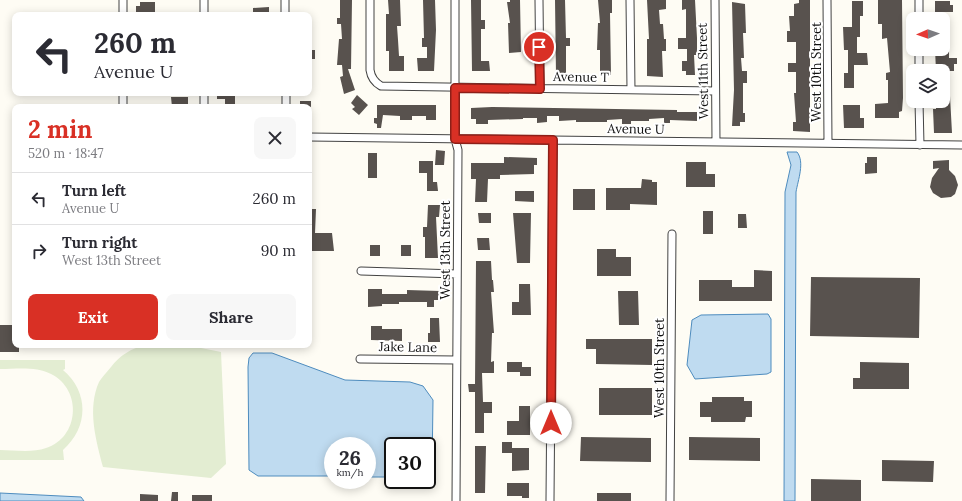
<!DOCTYPE html>
<html lang="en">
<head>
<meta charset="utf-8">
<style>
	body { margin:0; font-family:Lora,serif; background:#f7f7f7; color:#2b2b33; height:100vh; display:flex; flex-direction:column; font-size:15px; white-space:nowrap }
	* { box-sizing:border-box; margin:0 }
	p { font-size:13px; color:#7c7c81 }
	.icon { flex:none; width:22px; height:22px; fill:none; stroke:currentColor; stroke-width:2; stroke-linecap:round; stroke-linejoin:round }
	.map { position:relative; flex:1; overflow:hidden }
	.sheet { position:absolute; left:12px; top:104px; width:300px; height:244px; display:flex; flex-direction:column; background:#fff; border-radius:8px; box-shadow:0 2px 10px #0003 }
	.sheet>* { flex:none }
	.hud { position:absolute; left:12px; top:12px; width:300px; height:84px; border-radius:8px; box-shadow:0 2px 10px #0003; background:#fff; color:#2b2b33; overflow:hidden }
	.needle { width:26px; rotate:268deg }
	.buttons { position:absolute; left:906px; top:12px; display:grid; gap:8px }
	.buttons a { display:grid; place-items:center; width:44px; height:44px; border-radius:8px; background:#fff; box-shadow:0 2px 10px #0003; font-size:20px }
	.speed { position:absolute; left:324px; top:437px; display:flex; gap:8px; font-size:20px; font-weight:700; text-align:center }
	.speed>* { display:grid; place-content:center; width:52px; height:52px; border-radius:50%; background:#fff; box-shadow:0 2px 10px #0003; line-height:1 }
	.speed small { font-size:10px; font-weight:400 }
	.speed .limit { border:2px solid #111; border-radius:6px; background:#fff; color:#111 }
	.pin { position:absolute; display:grid; place-items:center; width:34px; height:34px; color:#fff; margin:-17px; border:2px solid #fff; border-radius:50%; box-shadow:0 1px 4px #0007 }
	.me { position:absolute; width:44px; margin:-22px; rotate:0deg; stroke-linejoin:round; filter:drop-shadow(0 0 3px #0008) }
	.turn { display:flex; align-items:center; gap:14px; height:84px; padding:0 16px; font-size:18px }
	.turn .icon { width:52px; height:52px; stroke-width:2.5 }
	.turn b { display:block; font-size:28px; line-height:34px }
	.round { display:grid; place-items:center; flex:none; width:42px; height:42px; border-radius:8px; background:#f7f7f7 }
	.headline { display:flex; align-items:center; justify-content:space-between; height:68px; padding:0 16px }
	h1 { font-size:24px; font-weight:800; line-height:30px; color:#d93025 }
	.primary-button { display:flex; gap:8px; margin-top:auto; padding:8px 16px }
	.primary-button a { flex:1; height:46px; border-radius:8px; background:#d93025; color:#fff; font-size:16px; font-weight:800; line-height:46px; text-align:center }
	.primary-button a+a { background:#f7f7f7; color:#2b2b33 }
	ul { padding:0; list-style:none }
	li { display:flex; align-items:center; gap:12px; height:52px; padding:0 16px; border-top:1px solid #e1e1e2 }
	li div { flex:1 }
	li b { display:block; font-size:15px }
	li em { font-style:normal }
	.map>svg:first-child { display:block }
	.pitch { fill:#e3edd2 }
	.water { fill:#bfdbf0; stroke:#4e8cbe }
	.building { fill:#58524e }
	.lines { fill:none; stroke-linecap:round; stroke-linejoin:round }
	.street-casing { stroke:#434343; stroke-width:9 }
	.street { stroke:#fff; stroke-width:7 }
	.route-casing { stroke:#8d1f18; stroke-width:10 }
	.route { stroke:#d93025; stroke-width:7 }
	.labels { text-anchor:middle; dominant-baseline:central; stroke-width:4; stroke-linejoin:round; paint-order:stroke }
	.street-label { font-size:13px; fill:#101010; stroke:#fff }
</style>
</head>
<body>
<div class="map">
<svg width="962" height="501" viewBox="0 0 962 501">
	<rect width="100%" height="100%" fill="#fefcf4"/>
	<path class="pitch" d="M146,345H186L221,352L226,464L211,478L103,467C96,440 87,409 99,382C102,377 107,372 111,367C120,355 132,348 146,345Z
		M0,360H65V369L63,370C89,392 89,427 63,450L64,460H0V450C14,450 32,453 46,448C79,438 83,390 51,374C36,366 16,369 0,369Z"/>
	<path class="water" d="M787,152H797C805,162 798,180 796,192L795,501H784L785,192L791,165Z
		M768,314L771,319V372L767,374L695,379L687,365L692,320L701,315Z
		M253,353H272L345,380L410,382L423,386L433,400L432,471L427,477V446H393V477H367V446H333V476H258L249,470L248,367L249,358Z
		M0,493L81,497L84,501H0Z"/>
	<path class="building" d="M340,0H352L351,69H348L355,90L344,94L340,77L343,76L342,65H337L339,39H342L341,24H337V18H340Z
		M388,0H400L401,26H397L398,40L399,56H404V71H389V51H386V14H389Z
		M423,0H435L436,30L434,71H418L417,58H427V47H422V38H424Z
		M471,0H481V20H485V29H481V61H489L490,71H472Z
		M510,0H520L521,52L509,53L508,23H510L507,2H510Z
		M555,0H565L566,38H570V46H566V75H556Z
		M598,0H612V13H610L611,75L602,74V71H600V50H597L598,23H600Z
		M647,0H666V9L659,10L660,24H663L664,39H666V51H662L663,77L647,76V39H649Z
		M682,0H695L697,38V55H694L695,75H686V71H682V61H687V49H678V38H686V9L682,10Z
		M799,0H810V132L793,131V122H796L794,93H796V72H788V63H796V42H787V31H790L789,16H794V4L799,3Z
		M878,0H902L903,98L902,111L899,112V118H875V104L888,103V80H886V73L890,72L887,38L882,39V24H878Z
		M852,1H863V16H860V37H857V53H867L868,65H854V88H844V73H848V50H844L843,27H852Z
		M935,1H950V5H953V12H935Z
		M140,2H155V15H136V6H140Z
		M732,2L745,4L746,33H743L744,58H741L742,71H747V83H743V113H745V122H740V126H732L734,90Z
		M269,7V15H253V8Z
		M943,25H949V58H957V64H954V71H936L935,49H943Z
		M309,50H315V59H309Z
		M217,93H235V107H225V99H217Z
		M357,95L368,105L359,115L352,109L355,107L351,103Z
		M943,96H950L952,133H934L933,109H936V101H943Z
		M171,97H188V107H172Z
		M300,101H311V107H300Z
		M377,105H436V120H426V116H412V120H400V116L383,115L381,128H377V124L374,123V118H377Z
		M843,105H860V118H864V128H844Z
		M492,107L677,110V112H697V121L670,120V123H664V118L649,119V121H631V124H622V119L607,120V122H576V120L559,121V116H547V122L537,123V118H523V119L488,120V124H476V119H471V108Z
		M436,150L445,151L444,165H435Z
		M368,153H377V178H368Z
		M504,157L537,158V165H534V174L500,175V179H488L487,202H475L476,179H471V163H504Z
		M867,157H877V173L865,174V163H867Z
		M949,160V170L955,176L958,185L955,194L951,197L941,198L933,193L930,187L932,178L939,168L933,169V161Z
		M419,161H433V182H437L438,191H427V173H419Z
		M686,162H706V174H715V187H686Z
		M642,179L652,180V182H657V205L630,204V210H606V188H641Z
		M573,189H595V210H573Z
		M515,191H534V202L515,201Z
		M428,205H440L439,217H436L438,258H425V237H423V227H427Z
		M309,209H316L315,233H332L334,251H309Z
		M703,211H713V234H703Z
		M478,213H491V223H479Z
		M513,213H531L530,263H517Z
		M738,214H746L747,228H738Z
		M477,238H489L490,250H478Z
		M370,245H380V256H370Z
		M401,245H411V256H401Z
		M597,249H616V257H631V276H597Z
		M476,261H491L492,280H493L494,292H491L494,333H492L491,362L494,361V373H482L483,402H492V413H484V433H475V392H469L468,384H475Z
		M754,270L772,271V301H699V280H732V287H754Z
		M811,277L920,278L919,338L810,336Z
		M519,284H530L531,315H512V302H519Z
		M368,289H382V294H407V290L440,291V300H434V307H427V302H399V304H382V306L368,307Z
		M618,291H638L639,325H619Z
		M430,318H439L440,342H428V333H430Z
		M0,325H15V345H19V352H0Z
		M371,326H382V329H402V341L371,340Z
		M586,339H652V365L596,364V349H586Z
		M507,362H522V367H531V376H520V372H507Z
		M860,362L909,363V389H853V378H860Z
		M599,388H652V415H599Z
		M712,397H744V401H752V417H746L745,422H711V417H700V402H712Z
		M519,406H530V435H507V421H519Z
		M581,437L651,438V462L580,461Z
		M689,437L760,438V461L689,460Z
		M502,442H512V448H529V470L512,471V453H502Z
		M475,446H486L485,493H475Z
		M882,460L934,461L933,482L882,481Z
		M811,479L861,480V501H811Z
		M507,483H529V498H522V496H507Z
		M172,492H178V501H171Z
		M597,493H631V501H597Z
		M140,494L158,495V501H140Z
		M192,495H212V501H192Z"/>
	<g class="lines">
		<g class="street-casing">
			<path id="street" d="M285,0V15
				M370,0V70C371,77 374,82 381,86L715,91
				M455,0V139L458,150L456,501
				M539,0L540,89
				M630,0L631,90
				M715,0L716,142
				M827,0L828,143
				M919,0V19
				M123,15V0
				M204,15V0
				M919,49V71
				M286,93V107
				M919,101L920,145
				M123,107V93
				M204,107V93
				M309,137L962,145
				M361,271L457,274
				M360,359L456,360
				M550,501L553,140
				M670,501L672,234"/>
		</g>
		<use href="#street" class="street"/>
	</g>
	<g class="lines">
		<g class="route-casing">
			<path id="route" d="M539,47L540,89L455,88V139L553,140L551,423"/>
		</g>
		<use href="#route" class="route"/>
	</g>
	<g class="labels">
		<g class="street-label">
			<text transform="translate(703 71) rotate(-91)">West 11th Street</text>
			<text transform="translate(816 72) rotate(-90)">West 10th Street</text>
			<text transform="translate(581 77) rotate(1)">Avenue T</text>
			<text transform="translate(636 129) rotate(1)">Avenue U</text>
			<text transform="translate(445 250) rotate(-90)">West 13th Street</text>
			<text transform="translate(408 347) rotate(1)">Jake Lane</text>
			<text transform="translate(659 368) rotate(-90)">West 10th Street</text>
		</g>
	</g>
</svg>
<div class="buttons">
<a><svg class="needle" viewBox="-14 -14 28 28"><path d="M0-13l5 13h-10z" fill="#e53935"/><path d="M0 13l5-13h-10z" fill="#7c7c81"/></svg></a>
<a><svg class="icon" aria-label="layers" viewBox="0 0 24 24"><path d="M12 4l9 5-9 5-9-5zM3 14l9 5 9-5"/></svg></a>
</div>
<div class="speed"><div>26<small>km/h</small></div><div class="limit">30</div></div>
<div class="pin" style="left:539px;top:47px;background:#d93025"><svg class="icon" aria-label="arrive" viewBox="0 0 24 24"><path d="M6 21V4h12l-3 4 3 4H6"/></svg></div>
<svg class="me" style="left:551px;top:423px" viewBox="-20 -20 40 40"><circle r="19" fill="#fff"/><path d="M0-13L10 11 0 6-10 11z" fill="#d93025"/></svg>
<div class="hud">
<div class="turn"><svg class="icon" aria-label="left" viewBox="0 0 24 24"><path d="M17 20v-9H6M10 6l-5 5 5 5"/></svg><div><b>260 m</b>Avenue U</div></div>
</div>
<section class="sheet">
<div class="headline"><div><h1>2 min</h1><p>520 m · 18:47</p></div><a class="round"><svg class="icon" aria-label="close" viewBox="0 0 24 24"><path d="M6 6l12 12M18 6L6 18"/></svg></a></div>
<ul>
<li><svg class="icon" aria-label="left" viewBox="0 0 24 24"><path d="M17 20v-9H6M10 6l-5 5 5 5"/></svg><div><b>Turn left</b><p>Avenue U</p></div><em>260 m</em></li>
<li><svg class="icon" aria-label="right" viewBox="0 0 24 24"><path d="M7 20v-9h11M14 6l5 5-5 5"/></svg><div><b>Turn right</b><p>West 13th Street</p></div><em>90 m</em></li>
</ul>
<div class="primary-button"><a>Exit</a><a>Share</a></div>
</section>
</div>
</body>
</html>
